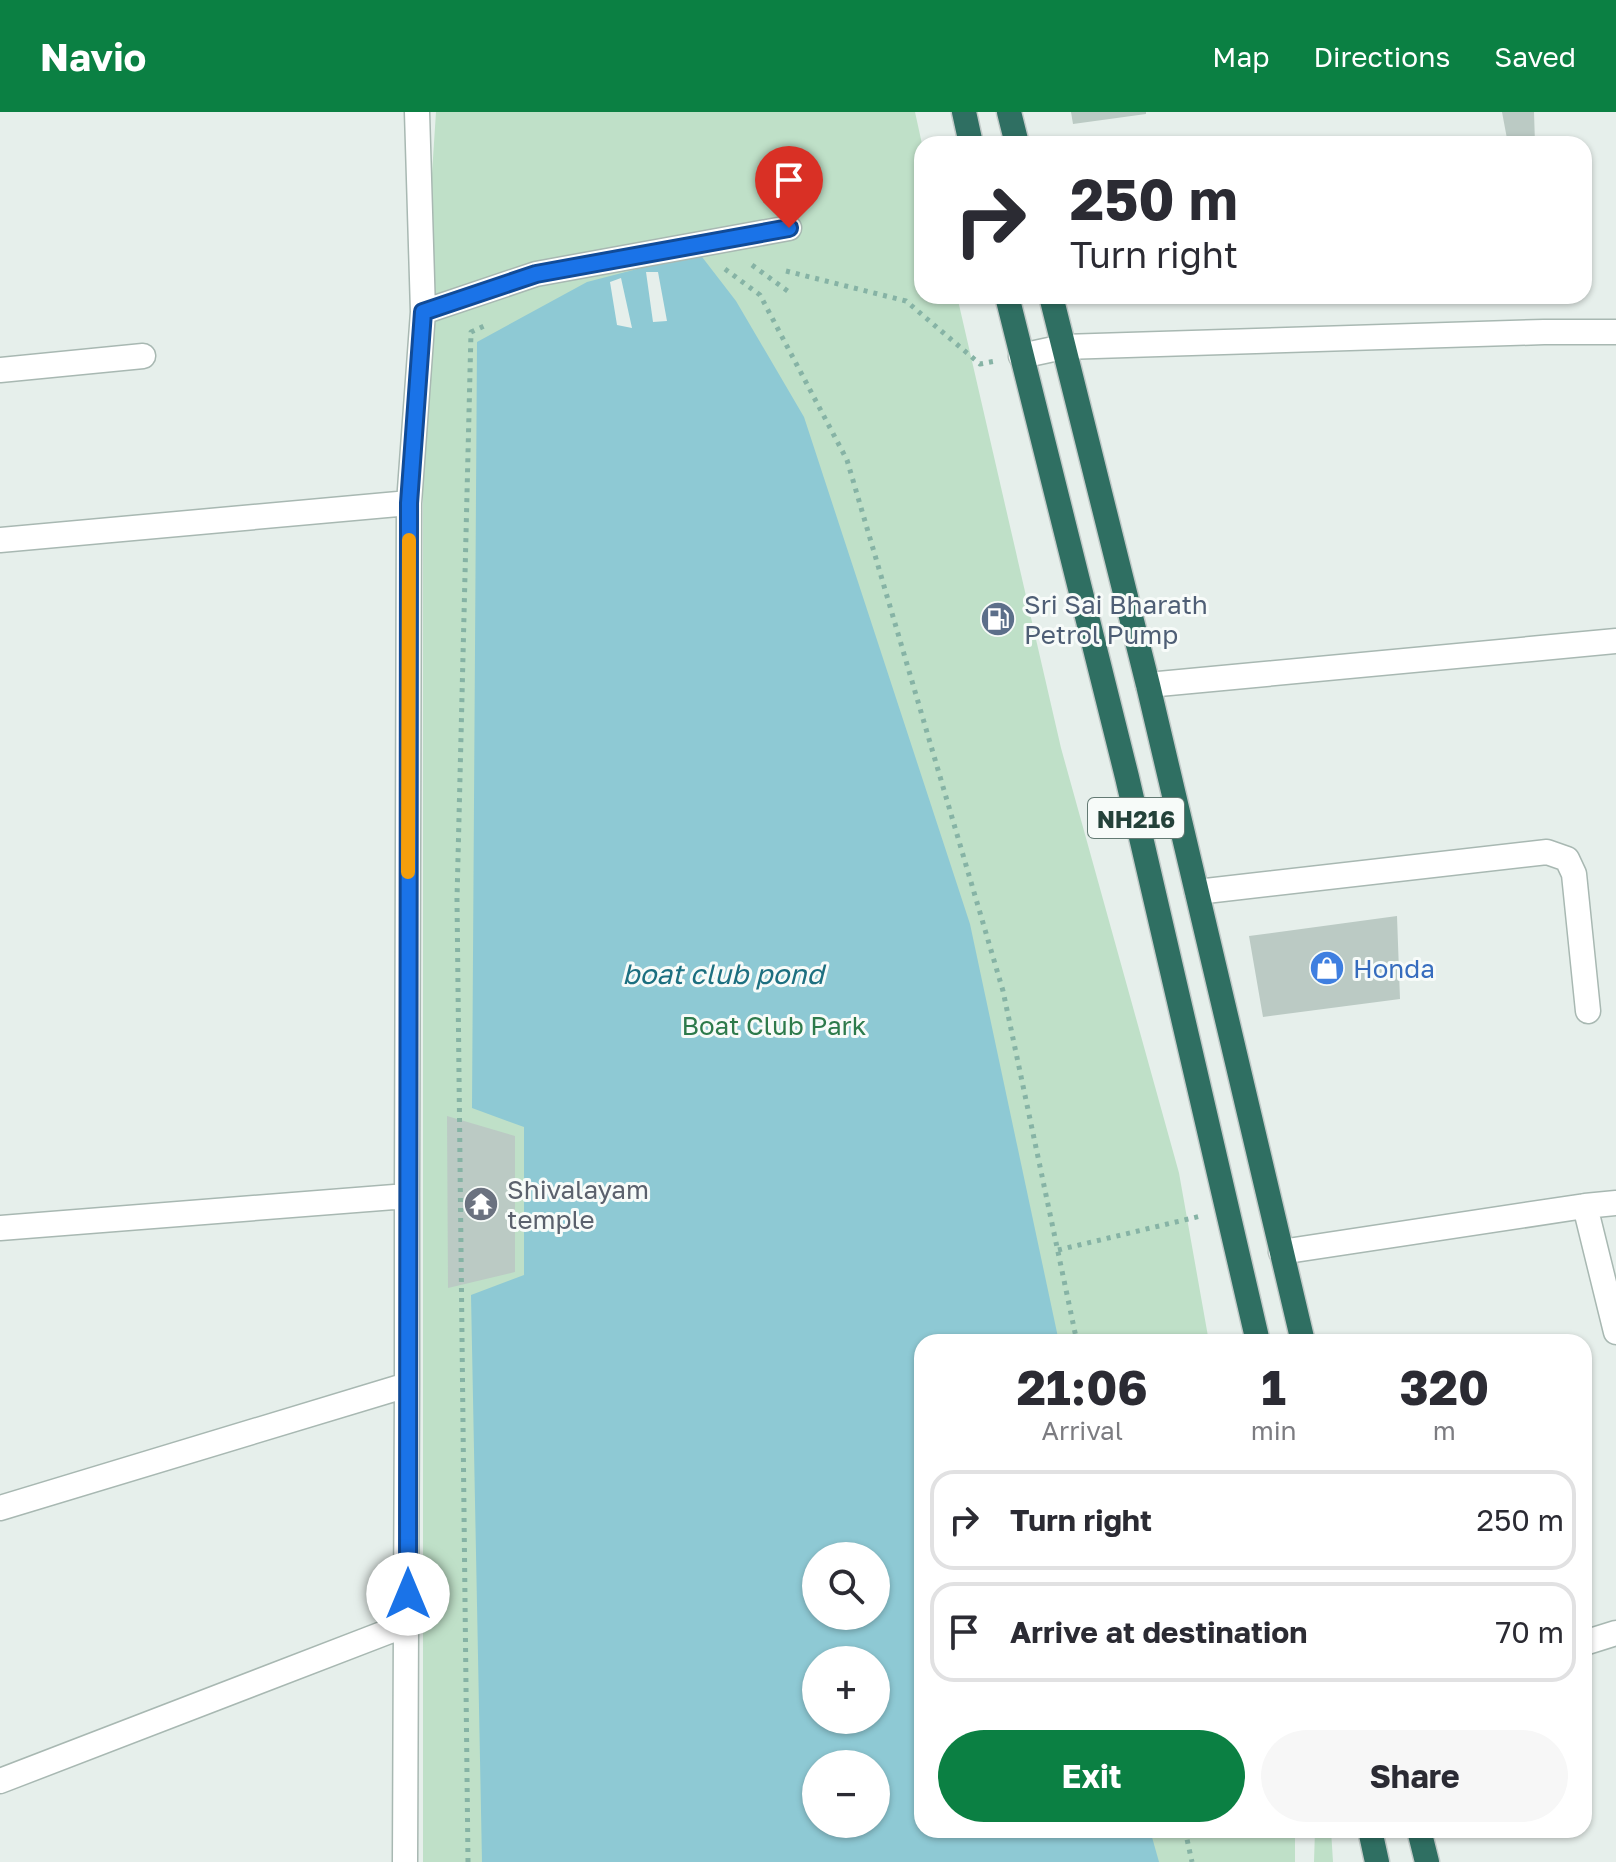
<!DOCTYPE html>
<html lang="en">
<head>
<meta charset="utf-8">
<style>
	body { margin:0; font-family:"Golos Text",sans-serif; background:#f7f7f7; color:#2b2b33; height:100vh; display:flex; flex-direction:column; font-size:30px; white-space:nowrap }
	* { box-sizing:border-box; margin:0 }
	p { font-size:26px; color:#7c7c81 }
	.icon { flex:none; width:44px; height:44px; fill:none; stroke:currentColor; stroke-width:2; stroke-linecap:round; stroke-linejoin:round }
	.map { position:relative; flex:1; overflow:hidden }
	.panel { position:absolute; left:914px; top:1222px; width:678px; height:504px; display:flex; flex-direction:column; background:#fff; border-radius:24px; box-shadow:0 2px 6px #0004 }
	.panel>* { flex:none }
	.guide { position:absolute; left:914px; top:24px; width:678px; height:168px; border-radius:24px; box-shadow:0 2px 6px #0004; background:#fff; color:#2b2b33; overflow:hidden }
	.fabs { position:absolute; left:802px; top:1430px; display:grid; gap:16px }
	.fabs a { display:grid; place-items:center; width:88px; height:88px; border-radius:50%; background:#fff; box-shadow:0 2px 6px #0004; font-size:40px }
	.pin { position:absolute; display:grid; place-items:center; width:68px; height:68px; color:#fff; margin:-82px -34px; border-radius:50% 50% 50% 0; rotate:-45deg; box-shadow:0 0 8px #0007 }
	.pin .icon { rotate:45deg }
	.me { position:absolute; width:88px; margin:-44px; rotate:0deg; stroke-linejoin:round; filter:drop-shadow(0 0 6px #0008) }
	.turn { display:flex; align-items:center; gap:28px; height:168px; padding:0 24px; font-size:36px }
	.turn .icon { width:104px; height:104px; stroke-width:2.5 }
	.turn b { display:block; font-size:56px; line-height:68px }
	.eta { display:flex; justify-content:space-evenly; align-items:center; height:136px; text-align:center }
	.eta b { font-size:48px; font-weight:700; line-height:56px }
	.cta { display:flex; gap:16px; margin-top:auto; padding:16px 24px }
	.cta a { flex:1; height:92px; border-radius:48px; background:#0b8043; color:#fff; font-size:32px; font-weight:700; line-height:92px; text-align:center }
	.cta a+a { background:#f7f7f7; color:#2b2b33 }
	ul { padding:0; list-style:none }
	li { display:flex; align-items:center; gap:24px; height:100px; margin:0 16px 12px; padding:0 8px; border:4px solid #e1e1e2; border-radius:24px }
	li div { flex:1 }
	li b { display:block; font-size:30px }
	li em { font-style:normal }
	header { display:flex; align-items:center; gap:48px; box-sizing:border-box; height:112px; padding:0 40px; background:#0b8043; color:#fff }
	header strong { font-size:38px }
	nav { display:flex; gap:44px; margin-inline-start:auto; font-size:28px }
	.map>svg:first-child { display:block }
	.green { fill:#bfe0c8; fill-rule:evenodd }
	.water { fill:#8ec9d4; fill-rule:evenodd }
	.pier { fill:#e6efeb }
	.building { fill:#bbcac4 }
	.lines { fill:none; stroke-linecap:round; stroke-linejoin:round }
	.minor-casing { stroke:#a8b8b2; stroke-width:27 }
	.highway-casing { stroke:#c2cac8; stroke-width:27 }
	.path { stroke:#86b3a5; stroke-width:5; stroke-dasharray:4 6; stroke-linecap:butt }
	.minor { stroke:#fff; stroke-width:24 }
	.highway { stroke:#2f6f62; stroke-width:24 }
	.route-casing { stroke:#114b97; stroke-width:20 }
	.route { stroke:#1a73e8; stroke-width:14 }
	.slow { stroke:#f59e0b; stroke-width:14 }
	.labels { text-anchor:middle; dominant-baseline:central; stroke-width:6; stroke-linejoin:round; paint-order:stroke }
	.shield { fill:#f7fbf9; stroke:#637a73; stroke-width:2 }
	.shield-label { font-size:24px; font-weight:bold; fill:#24423a }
	.service-label { font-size:26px; fill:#4e5e75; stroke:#f7fbf9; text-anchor:start }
	.shop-label { font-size:26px; fill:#366cbe; stroke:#f7fbf9; text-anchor:start }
	.park-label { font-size:26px; fill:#2d7a4b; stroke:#f7fbf9 }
	.worship-label { font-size:26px; fill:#5b616d; stroke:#f7fbf9; text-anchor:start }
	.water-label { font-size:28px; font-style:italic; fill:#1c6f80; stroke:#f7fbf9 }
</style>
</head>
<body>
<header>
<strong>Navio</strong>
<nav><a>Map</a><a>Directions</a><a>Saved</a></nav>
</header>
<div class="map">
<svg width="1616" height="1750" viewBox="0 0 1616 1750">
	<rect width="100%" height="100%" fill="#e6efeb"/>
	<path class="green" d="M436,0H915L922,32V184H957L1061,636L1179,1061L1209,1230H922V1718H1295V1750H423V200ZM816,1444H876V1504H816ZM816,1548H876V1608H816ZM816,1652H876V1712H816Z
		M1315,1718H1331L1333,1750H1314Z"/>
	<path class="water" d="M699,141L736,189L804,305L970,812L1059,1230H922V1718H1150L1159,1750H482L471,1183L524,1163V1015L472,996L477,230L587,170ZM816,1444H876V1504H816ZM816,1548H876V1608H816ZM816,1652H876V1712H816Z"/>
	<path class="pier" d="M646,160H658L667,209L653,210Z
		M621,166L632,216L617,213L610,170Z"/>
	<path class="building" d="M1071,0H1146V2L1073,12Z
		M1502,0H1534L1535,32H1508Z
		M1397,804L1400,887L1263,905L1249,824Z
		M447,1004L515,1024V1160L448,1176Z"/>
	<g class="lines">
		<g class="minor-casing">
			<path id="minor" d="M423,200L536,162L789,116
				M1021,244L1063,235L1544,220H1616
				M0,258L143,244
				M409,391L423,200L417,0
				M0,428L409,391L407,1084
				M1148,573L1616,529
				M1197,780L1547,740L1567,747L1574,762L1588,899
				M1585,1094L1616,1220
				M0,1116L407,1084V1273
				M1281,1140L1585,1094L1616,1091
				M0,1396L407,1273L405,1750
				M1584,1531L1616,1521
				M0,1669L408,1512"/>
		</g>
		<g class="highway-casing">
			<path id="highway" d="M964,0L971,32
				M1009,0L1017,32
				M1007,184L1127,665L1258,1230
				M1051,184L1148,573L1303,1230
				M1370,1718L1377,1750
				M1419,1718L1427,1750"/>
		</g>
		<path class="path" d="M752,153L789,180
			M725,157L760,183L847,348L1003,879L1077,1230
			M786,159L906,189L980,252L996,249
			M1058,1138L1201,1104
			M1185,1718L1192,1750
			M468,1750L457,787L471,220L484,214"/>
		<use href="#minor" class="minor"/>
		<use href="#highway" class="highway"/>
	</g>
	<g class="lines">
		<g class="route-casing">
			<path id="route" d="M408,1482L409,391L423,200L536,162L789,116"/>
		</g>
		<use href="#route" class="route"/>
		<path class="slow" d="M408,760L409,428"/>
	</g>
	<defs>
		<g id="fuel-disc" transform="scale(1.8)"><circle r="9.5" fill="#5c6f8a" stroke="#f7fbf9"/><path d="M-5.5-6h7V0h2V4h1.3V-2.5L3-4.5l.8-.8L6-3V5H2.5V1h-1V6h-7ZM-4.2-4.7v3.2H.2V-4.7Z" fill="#fff"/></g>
		<g id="shop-disc" transform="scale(1.8)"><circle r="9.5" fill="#3f7fe0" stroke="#f7fbf9"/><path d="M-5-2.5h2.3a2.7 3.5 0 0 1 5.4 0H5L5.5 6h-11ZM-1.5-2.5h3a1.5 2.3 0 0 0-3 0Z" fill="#fff"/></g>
		<g id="temple-disc" transform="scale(1.8)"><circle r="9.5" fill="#6b7280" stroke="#f7fbf9"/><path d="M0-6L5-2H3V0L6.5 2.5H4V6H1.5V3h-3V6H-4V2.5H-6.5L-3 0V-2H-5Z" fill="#fff"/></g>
	</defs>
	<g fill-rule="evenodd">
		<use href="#fuel-disc" x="998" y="507"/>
		<use href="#shop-disc" x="1327" y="856"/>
		<use href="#temple-disc" x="481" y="1092"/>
	</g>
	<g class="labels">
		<rect class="shield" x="1088" y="686" width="96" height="40" rx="6"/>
		<g class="shield-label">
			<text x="1136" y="706">NH216</text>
		</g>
		<g class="service-label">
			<text x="1024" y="492">Sri Sai Bharath<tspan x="1024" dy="30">Petrol Pump</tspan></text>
		</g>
		<g class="shop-label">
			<text x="1353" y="856">Honda</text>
		</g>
		<g class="park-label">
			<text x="774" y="913">Boat Club Park</text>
		</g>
		<g class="worship-label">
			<text x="507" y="1077">Shivalayam<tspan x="507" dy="30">temple</tspan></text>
		</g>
		<g class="water-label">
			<text x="723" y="861">boat club pond</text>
		</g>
	</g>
</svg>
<div class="fabs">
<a><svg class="icon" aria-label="search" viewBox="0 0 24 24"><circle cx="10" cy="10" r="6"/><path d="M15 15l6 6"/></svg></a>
<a>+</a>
<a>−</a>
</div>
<div class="pin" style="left:789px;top:116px;background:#d93025"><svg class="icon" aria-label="arrive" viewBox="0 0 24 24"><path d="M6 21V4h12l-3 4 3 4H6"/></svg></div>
<svg class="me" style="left:408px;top:1482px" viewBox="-20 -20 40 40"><circle r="19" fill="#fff"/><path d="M0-13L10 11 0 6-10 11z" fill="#1a73e8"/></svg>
<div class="guide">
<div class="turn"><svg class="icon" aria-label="right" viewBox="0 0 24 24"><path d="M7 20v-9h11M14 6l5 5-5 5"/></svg><div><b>250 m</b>Turn right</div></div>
</div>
<section class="panel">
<div class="eta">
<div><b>21:06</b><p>Arrival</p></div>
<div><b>1</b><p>min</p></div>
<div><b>320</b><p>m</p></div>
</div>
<ul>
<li><svg class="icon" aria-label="right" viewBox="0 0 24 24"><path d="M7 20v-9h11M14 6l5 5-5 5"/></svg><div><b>Turn right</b></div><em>250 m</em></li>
<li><svg class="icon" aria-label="arrive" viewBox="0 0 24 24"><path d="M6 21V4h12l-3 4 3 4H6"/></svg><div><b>Arrive at destination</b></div><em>70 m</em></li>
</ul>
<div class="cta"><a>Exit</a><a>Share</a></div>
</section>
</div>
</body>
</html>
